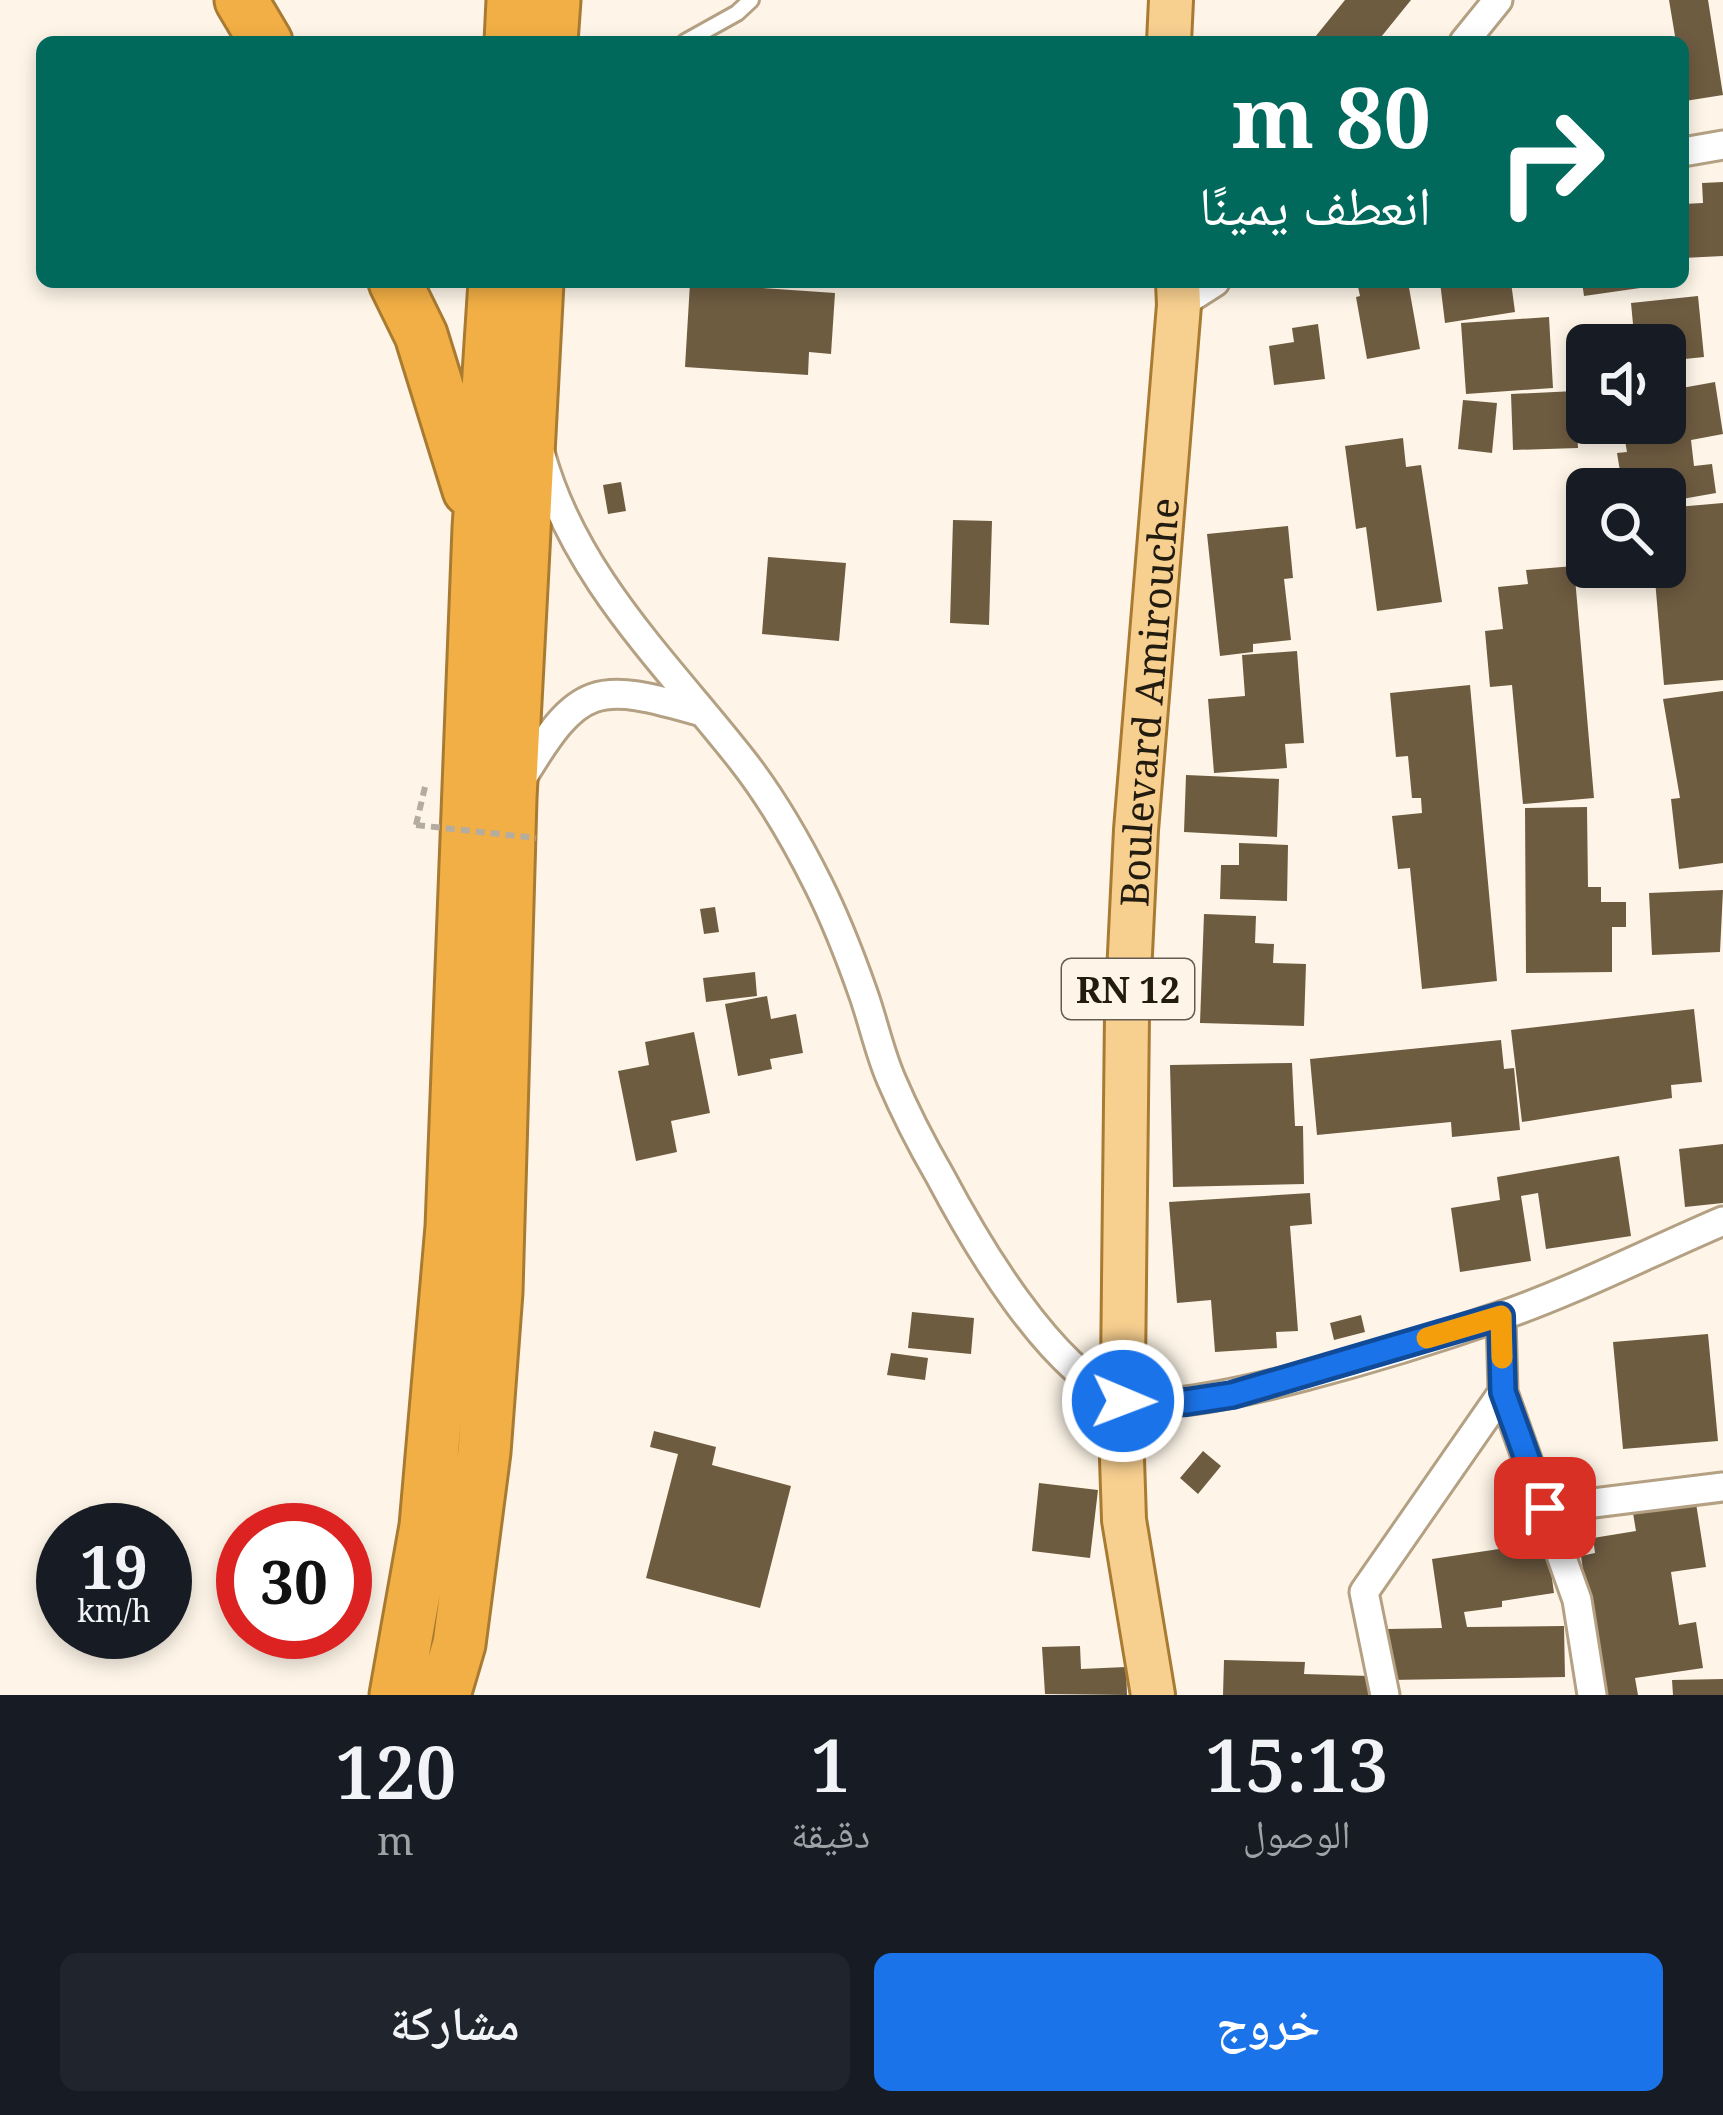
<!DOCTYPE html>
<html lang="ar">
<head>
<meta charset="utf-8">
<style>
	body { margin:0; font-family:"Noto Serif","Noto Naskh Arabic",serif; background:#20242c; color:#f1f3f6; direction:rtl; height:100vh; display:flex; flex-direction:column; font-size:45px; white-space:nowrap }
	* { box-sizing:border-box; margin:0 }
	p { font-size:39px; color:#9ea1a6 }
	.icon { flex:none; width:66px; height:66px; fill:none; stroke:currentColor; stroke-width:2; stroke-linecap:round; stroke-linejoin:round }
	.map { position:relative; height:1695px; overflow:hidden; direction:ltr }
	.drawer { display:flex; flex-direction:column; background:#171b24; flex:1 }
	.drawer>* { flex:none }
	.banner { position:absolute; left:36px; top:36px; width:1653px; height:252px; border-radius:18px; box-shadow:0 6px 18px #0003; direction:rtl; background:#00695c; color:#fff; overflow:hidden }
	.controls { position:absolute; left:1566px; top:324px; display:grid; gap:24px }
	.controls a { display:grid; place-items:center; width:120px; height:120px; border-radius:18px; background:#171b24; box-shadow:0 6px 18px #0003; font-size:60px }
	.speed { position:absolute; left:36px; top:1503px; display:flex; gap:24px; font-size:60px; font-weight:700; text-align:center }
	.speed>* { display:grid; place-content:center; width:156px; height:156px; border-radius:50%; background:#171b24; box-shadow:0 6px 18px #0003; line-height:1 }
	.speed small { font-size:30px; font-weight:400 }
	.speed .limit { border:18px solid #d22; background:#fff; color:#111 }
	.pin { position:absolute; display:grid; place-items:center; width:102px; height:102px; color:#fff; margin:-51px; border-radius:24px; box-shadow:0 6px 18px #0006 }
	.me { position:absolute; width:132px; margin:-66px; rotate:91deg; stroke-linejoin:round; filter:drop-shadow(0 0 9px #0008) }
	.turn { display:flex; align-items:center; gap:42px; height:252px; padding:0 60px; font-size:54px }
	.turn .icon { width:156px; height:156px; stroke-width:2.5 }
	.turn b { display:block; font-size:84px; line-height:102px }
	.eta { display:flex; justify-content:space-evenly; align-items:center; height:204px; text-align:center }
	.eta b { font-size:72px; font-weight:600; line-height:84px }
	.primary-button { display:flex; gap:24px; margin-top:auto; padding:24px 60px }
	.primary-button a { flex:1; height:138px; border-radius:18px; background:#1a73e8; color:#fff; font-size:48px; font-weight:600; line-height:138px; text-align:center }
	.primary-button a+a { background:#20242c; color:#f1f3f6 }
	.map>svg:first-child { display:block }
	.building { fill:#6e5c41 }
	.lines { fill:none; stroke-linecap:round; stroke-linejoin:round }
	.lane-casing { stroke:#b4a082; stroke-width:20 }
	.street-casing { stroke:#b4a082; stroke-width:33 }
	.primary-casing { stroke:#a97b32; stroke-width:48 }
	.highway-casing { stroke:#a97b32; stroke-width:57 }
	.path { stroke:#b5aca0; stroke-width:6; stroke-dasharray:9 6; stroke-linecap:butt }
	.lane { stroke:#fff; stroke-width:14 }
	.street { stroke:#fff; stroke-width:27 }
	.primary { stroke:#f7cf8f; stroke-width:42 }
	.highway { stroke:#f2af45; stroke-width:51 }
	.path-bridge { stroke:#b5aca0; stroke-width:6; stroke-dasharray:9 6; stroke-linecap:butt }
	.route-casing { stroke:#114b97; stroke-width:30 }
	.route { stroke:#1a73e8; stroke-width:21 }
	.slow { stroke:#f59e0b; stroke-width:21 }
	.labels { text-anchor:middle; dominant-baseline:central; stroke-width:12; stroke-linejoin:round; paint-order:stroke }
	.shield { fill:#fef5e8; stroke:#645c50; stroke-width:3 }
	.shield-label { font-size:36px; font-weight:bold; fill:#221b0f }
	.street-label { font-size:39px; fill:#221b0f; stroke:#fef5e8 }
</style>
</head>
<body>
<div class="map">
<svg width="1723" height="1695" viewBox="0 0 1723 1695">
	<rect width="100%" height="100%" fill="#fef5e8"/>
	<path class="building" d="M1345,0H1411L1377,42H1311Z
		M1669,0H1708L1723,95L1685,101L1683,42H1676Z
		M1723,182V256L1683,258V204L1703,203L1702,183Z
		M1357,282H1408L1420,349L1367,359L1356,297L1360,296Z
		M1440,282H1511L1515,312L1445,323Z
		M1582,282H1646L1647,287L1584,296Z
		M690,283L835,293L831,354L809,352L808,375L685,367Z
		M1698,296L1704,357L1665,361V345H1635L1631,303Z
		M1549,317L1553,388L1466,394L1461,323Z
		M1318,324L1325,379L1274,385L1269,346L1294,342L1292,328Z
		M1715,382L1723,434L1691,440L1694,466L1712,464L1716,493L1665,502V489H1623L1617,453L1627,452L1622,423H1665V391Z
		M1575,391L1578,448L1513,450L1511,394Z
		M1463,400L1497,403L1492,453L1458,449Z
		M1403,438L1406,467L1421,465L1442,602L1377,611L1366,527L1356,529L1345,446Z
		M621,482L626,511L608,514L603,485Z
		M1723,503V680L1664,685L1654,568L1665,567V508Z
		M953,520L992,521L989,625L950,623Z
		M1288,526L1293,578L1284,579L1291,640L1253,644V652L1220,656L1207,534Z
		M768,557L846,563L839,641L762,634Z
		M1574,566L1594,798L1523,804L1512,685L1490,687L1485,631L1503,629L1498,587L1528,584L1526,570Z
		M1297,651L1304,743L1285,744L1287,768L1214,773L1208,699L1245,696L1242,655Z
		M1470,685L1497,981L1422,989L1410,868L1398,869L1392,816L1422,813L1421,798H1412L1408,756L1396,757L1390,693Z
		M1723,691V863L1679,869L1671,799L1680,798L1663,699Z
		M1186,775L1279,779L1277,837L1184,832Z
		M1587,807L1588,887H1601V902H1626V927H1612V972L1526,973L1525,808Z
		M1239,843L1288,845L1287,901L1220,899L1221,865H1239Z
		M1723,890L1720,952L1652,955L1649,893Z
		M715,907L719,932L704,934L700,909Z
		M1204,914L1256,916L1255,943L1274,944L1273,963L1306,964L1304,1026L1200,1023Z
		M755,972L757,996L706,1002L703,978Z
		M767,996L771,1019L796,1014L803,1053L770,1059L772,1069L738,1076L725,1004Z
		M1694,1009L1702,1082L1671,1085L1672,1098L1522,1122L1511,1030Z
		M694,1032L710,1113L671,1121L677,1152L636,1161L618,1071L649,1065L645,1042Z
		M1501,1040L1504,1069L1514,1068L1520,1130L1452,1137L1451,1122L1317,1135L1310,1059Z
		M1292,1063L1295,1126H1303L1304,1184L1173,1187L1170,1065Z
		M1723,1144V1203L1685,1207L1679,1149Z
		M1619,1156L1631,1236L1546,1249L1538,1193L1521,1196L1531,1261L1460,1272L1451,1208L1500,1200L1497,1177Z
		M1310,1193L1312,1224L1290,1226L1298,1331L1276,1332L1277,1348L1215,1352L1211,1300L1177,1303L1169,1202Z
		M912,1312L974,1318L971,1354L908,1348Z
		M1361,1315L1365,1332L1334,1340L1330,1323Z
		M1708,1334L1718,1441L1623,1449L1613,1342Z
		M891,1353L928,1358L925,1380L887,1375Z
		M654,1431L716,1447L712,1465L791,1486L760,1608L646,1578L678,1454L650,1447Z
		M1203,1451L1221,1466L1198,1494L1180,1478Z
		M1039,1483L1098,1490L1090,1558L1032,1551Z
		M1696,1503L1706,1567L1671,1572L1679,1625L1696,1622L1703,1668L1635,1678L1638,1695H1601L1581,1556L1595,1553L1593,1538L1636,1531L1633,1513Z
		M1547,1542L1554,1593L1502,1601V1607L1464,1612L1467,1627L1564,1626L1565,1677L1389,1680L1388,1629L1442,1628L1432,1559Z
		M1080,1646L1081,1669L1126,1667L1127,1695L1045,1694L1042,1647Z
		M1224,1660L1305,1662L1304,1674L1369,1676L1368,1695H1223Z
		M1723,1679V1695H1673L1672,1680Z"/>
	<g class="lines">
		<g class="lane-casing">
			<path id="lane" d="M685,42L737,13L751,0"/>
		</g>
		<g class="street-casing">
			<path id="street" d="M1464,42L1498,0
				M1683,152L1723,145
				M1179,305L1215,282
				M540,452C573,575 666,663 742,760C771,797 797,842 818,884C835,918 850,956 863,993C873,1021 879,1051 891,1079C905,1112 922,1145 940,1176C976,1244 1048,1367 1120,1399C1175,1424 1432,1340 1498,1317C1574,1291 1648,1253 1723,1221
				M521,780C579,683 595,681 702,712
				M1503,1392L1577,1600L1592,1695
				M1545,1509L1723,1487
				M1385,1695L1364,1592L1503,1392L1501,1316"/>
		</g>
		<g class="primary-casing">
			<g id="primary">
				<path d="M1169,42L1171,0"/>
				<path id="s1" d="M1153,1695L1124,1520L1122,1459L1127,1015L1136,830L1179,305L1178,282"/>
			</g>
		</g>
		<g class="highway-casing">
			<path id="highway" d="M241,0L266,42
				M511,42L513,0
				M551,42L554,0
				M395,282L421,335L469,490
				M396,1695L426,1526L452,1227L479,528L495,282
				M444,1695L459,1644L484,1452L496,1292L510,798L537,282"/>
		</g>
		<path class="path" d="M416,825L425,787"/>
		<use href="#lane" class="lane"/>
		<use href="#street" class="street"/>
		<use href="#primary" class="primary"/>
		<use href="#highway" class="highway"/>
		<path class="path-bridge" d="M416,825L536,838"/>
	</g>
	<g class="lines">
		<g class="route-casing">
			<path id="route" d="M1123,1401L1186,1402L1232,1395L1501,1316L1503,1392L1545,1508"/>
		</g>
		<use href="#route" class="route"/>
		<path class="slow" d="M1427,1338L1501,1316L1502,1358"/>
	</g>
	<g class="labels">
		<rect class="shield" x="1062" y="959" width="132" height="60" rx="9"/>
		<g class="shield-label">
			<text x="1128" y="989">RN 12</text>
		</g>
		<g class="street-label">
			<text stroke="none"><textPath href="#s1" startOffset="996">Boulevard Amirouche</textPath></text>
		</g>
	</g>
</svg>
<div class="controls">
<a><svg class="icon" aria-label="sound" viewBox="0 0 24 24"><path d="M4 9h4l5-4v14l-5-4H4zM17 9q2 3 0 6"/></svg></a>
<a><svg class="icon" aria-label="search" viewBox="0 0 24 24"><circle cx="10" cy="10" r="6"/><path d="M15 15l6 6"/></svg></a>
</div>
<div class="speed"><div>19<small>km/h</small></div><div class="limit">30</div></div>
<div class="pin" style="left:1545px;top:1508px;background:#d93025"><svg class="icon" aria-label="arrive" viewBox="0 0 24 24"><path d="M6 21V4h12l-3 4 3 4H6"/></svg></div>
<svg class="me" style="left:1123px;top:1401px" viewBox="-20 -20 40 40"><circle r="17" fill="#1a73e8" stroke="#fff" stroke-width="3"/><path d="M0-11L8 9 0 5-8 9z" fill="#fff"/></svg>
<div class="banner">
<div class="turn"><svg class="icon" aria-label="right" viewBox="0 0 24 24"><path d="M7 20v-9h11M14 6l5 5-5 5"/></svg><div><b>80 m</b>انعطف يمينًا</div></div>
</div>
</div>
<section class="drawer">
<div class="eta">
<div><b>15:13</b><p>الوصول</p></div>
<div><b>1</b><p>دقيقة</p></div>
<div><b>120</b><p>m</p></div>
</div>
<div class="primary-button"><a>خروج</a><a>مشاركة</a></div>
</section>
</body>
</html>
